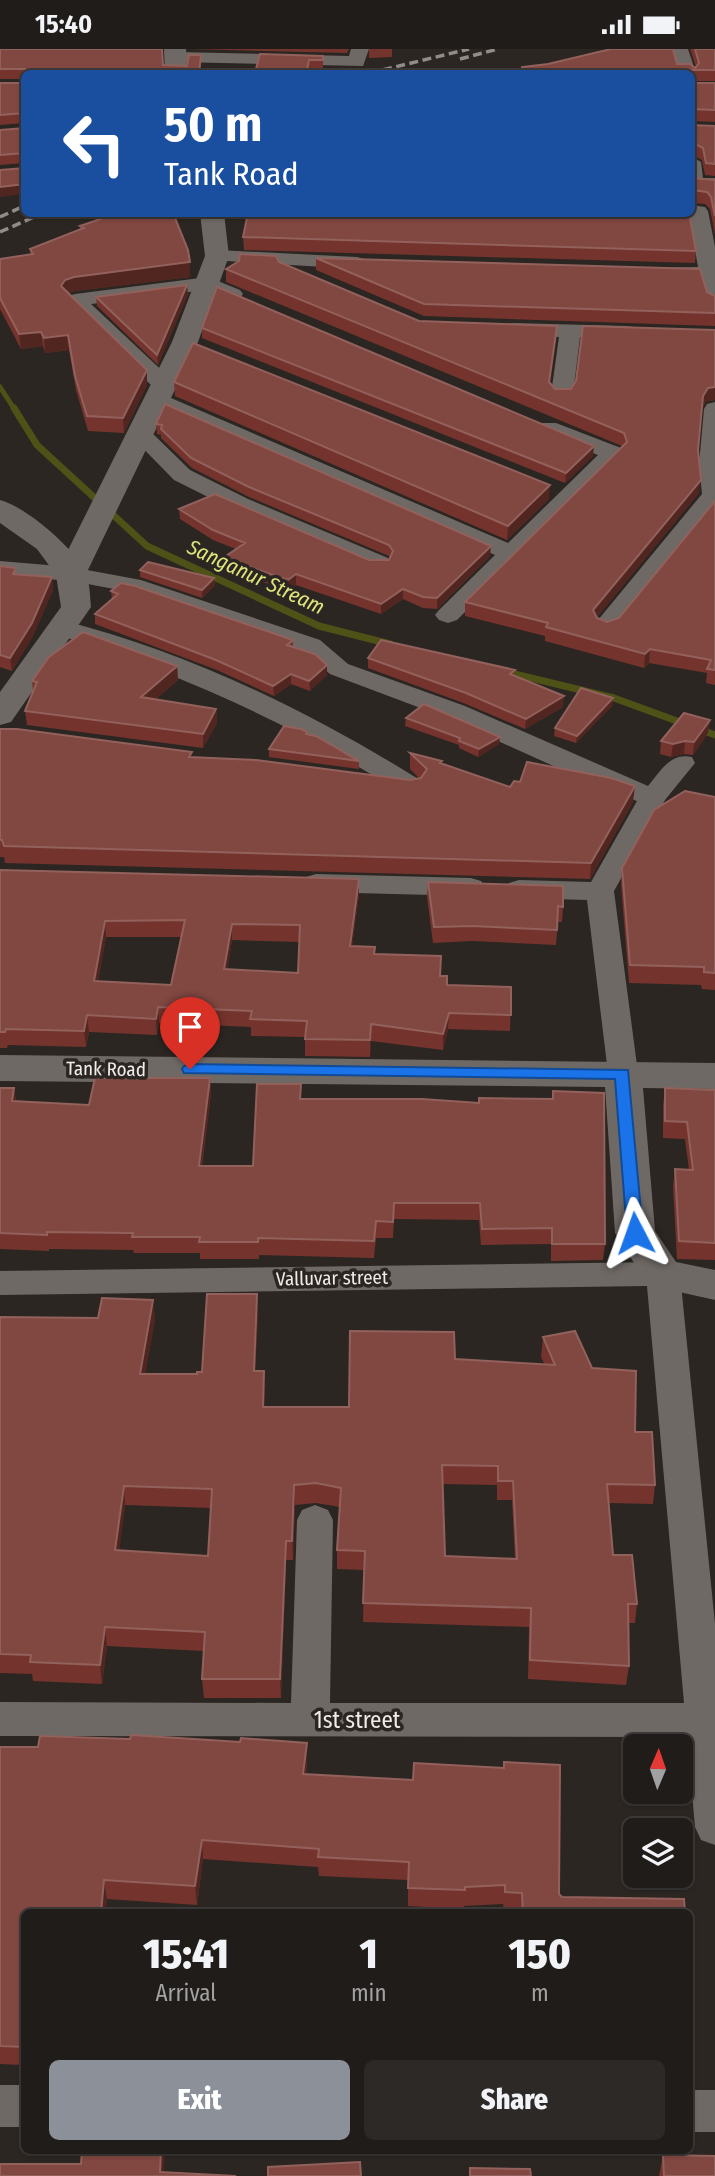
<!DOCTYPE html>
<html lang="en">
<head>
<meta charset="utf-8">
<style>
	body { margin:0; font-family:"Fira Sans Condensed",sans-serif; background:#2d2927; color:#f1f3f6; height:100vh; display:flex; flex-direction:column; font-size:26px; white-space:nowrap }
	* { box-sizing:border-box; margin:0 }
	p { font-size:23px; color:#a2a1a2 }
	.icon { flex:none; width:38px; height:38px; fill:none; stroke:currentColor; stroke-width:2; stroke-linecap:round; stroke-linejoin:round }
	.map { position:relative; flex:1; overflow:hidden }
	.details { position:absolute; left:21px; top:1860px; width:672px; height:245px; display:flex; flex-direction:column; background:#201c1a; border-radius:10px; box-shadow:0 2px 5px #0004,0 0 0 2px #3d3a39 }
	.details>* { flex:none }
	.guide { position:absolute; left:21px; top:21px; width:674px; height:147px; border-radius:10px; box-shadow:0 2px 5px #0004,0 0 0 2px #3d3a39; background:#1a4fa0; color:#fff; overflow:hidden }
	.needle { width:46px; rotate:2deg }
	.buttons { position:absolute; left:623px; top:1685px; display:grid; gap:14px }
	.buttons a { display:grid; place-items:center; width:70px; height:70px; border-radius:10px; background:#201c1a; box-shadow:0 2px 5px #0004,0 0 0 2px #3d3a39; font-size:35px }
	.pin { position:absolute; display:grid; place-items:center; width:60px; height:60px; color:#fff; margin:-72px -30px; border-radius:50% 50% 50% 0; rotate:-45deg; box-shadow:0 0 7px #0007 }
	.pin .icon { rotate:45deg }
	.me { position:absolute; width:77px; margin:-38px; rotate:356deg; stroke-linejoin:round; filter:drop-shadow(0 0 5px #0008) }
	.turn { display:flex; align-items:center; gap:24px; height:147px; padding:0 28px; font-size:32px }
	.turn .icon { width:91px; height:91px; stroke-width:2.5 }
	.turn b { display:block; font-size:49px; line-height:60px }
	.eta { display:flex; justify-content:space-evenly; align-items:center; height:119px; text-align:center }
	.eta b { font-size:42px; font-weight:800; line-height:49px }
	.cta { display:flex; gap:14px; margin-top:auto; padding:14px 28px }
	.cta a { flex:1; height:80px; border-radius:10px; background:#8c9099; color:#fff; font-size:28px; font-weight:800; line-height:80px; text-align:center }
	.cta a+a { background:#2d2927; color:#f1f3f6 }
	.status { display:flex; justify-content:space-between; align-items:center; height:49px; padding:0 35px; background:#201c1a; direction:ltr }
	.status svg { height:19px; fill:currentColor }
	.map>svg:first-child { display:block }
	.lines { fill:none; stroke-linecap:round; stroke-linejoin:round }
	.stream-far1 { stroke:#4e5216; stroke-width:5 }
	.stream { stroke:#4e5216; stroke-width:7 }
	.minor { fill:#6f6965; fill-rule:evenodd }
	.tertiary { fill:#6f6965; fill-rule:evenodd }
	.secondary { fill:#6f6965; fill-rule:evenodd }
	.rail { stroke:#908c89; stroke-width:3.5; stroke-dasharray:9 4.5; stroke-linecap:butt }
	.wall { fill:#74342d; fill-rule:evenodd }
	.shaded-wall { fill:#512620 }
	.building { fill:#814741; stroke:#93615c; stroke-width:2; fill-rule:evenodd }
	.route { fill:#1a73e8; stroke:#114b97; stroke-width:2 }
	.labels { text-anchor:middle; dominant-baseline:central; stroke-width:7; stroke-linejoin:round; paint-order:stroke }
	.street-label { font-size:19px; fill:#efebe9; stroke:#2b2622 }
	.water-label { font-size:21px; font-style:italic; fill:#dde57b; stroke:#2b2622 }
	.near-street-label { font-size:23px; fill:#efebe9; stroke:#2b2622 }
</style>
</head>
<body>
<div class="status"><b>15:40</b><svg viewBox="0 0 49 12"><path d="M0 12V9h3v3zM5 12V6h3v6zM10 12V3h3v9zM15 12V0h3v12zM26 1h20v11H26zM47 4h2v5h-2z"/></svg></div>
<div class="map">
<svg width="715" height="2127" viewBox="0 0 715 2127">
	<rect width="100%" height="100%" fill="#2b2622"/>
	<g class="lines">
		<path class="stream-far1" d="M0,338L15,361"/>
		<path class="stream" d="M14,359L37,396L147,497L319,577L390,595
			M502,622L614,649L715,686"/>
		<path class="minor" d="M351,0H369L363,17L177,13L168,8L177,3L349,7Z
			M670,0H688L696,24L693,28L691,24H678Z
			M691,107L701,113L703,129H715V141L691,139Z
			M691,156L705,158L708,162L715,198V257L708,255L701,230L653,227L650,223L653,219L698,218L689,167L683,164H691Z
			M217,201L357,208L364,210L367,214L364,218L357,220L210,211L207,207L210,203Z
			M208,228L240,241L243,245L240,249H226L206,241L91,255L171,330L174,335L171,340H155L65,251L68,247L75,245Z
			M513,274L626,277L634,278L637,283L634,288H580L573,345L570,350H554L551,345L559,288L505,285L502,280L505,275Z
			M157,343L508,494L598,406L540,384L537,379L540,374H556L621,399L624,404L457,571L448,574L439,571L435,566L439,561L495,506L149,355L146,350L149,345Z
			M715,353V460L616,581L607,584L598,581L594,576L598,571L702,445L699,415L704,360L707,355Z
			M140,378L148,380L190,421L248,450L388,509L391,514L388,519L379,521L370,519L232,460L174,431L129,385L132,380Z
			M0,512L71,518L141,531L320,591L348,615L465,657L648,737C661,722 670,703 692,708L695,714L665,751L614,842L638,1024L634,1031L623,1034L612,1031L608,1024L587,851L519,849L509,846L505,840L509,834L519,831L591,833L637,752L611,743L447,669L330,625L302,601L136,544L71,532L0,526Z
			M61,571C188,603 309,662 420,731L424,737L420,743L410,745L400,743C291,674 176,623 52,584L48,579L52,574Z
			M316,825L471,829L481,832L485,838L481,844L471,847L316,843L306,840L302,834L306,828Z
			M663,1213L675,1216L680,1225L715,1575V1796L701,1791L695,1778L687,1688L0,1687V1653L291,1654L297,1471L302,1461L315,1456L328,1461L333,1471L330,1654H684L647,1237L0,1246V1222Z
			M0,2036H24V2078H0Z
			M690,2041H715V2083H690Z"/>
		<path class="tertiary" d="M164,0H186L187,24H165Z
			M200,164H224L229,207L198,293L86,525L82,531L71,534L60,531L56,525L172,293L205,207Z"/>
		<path class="secondary" d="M0,451C25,457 77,501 86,525C90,535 90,548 91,558L11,673L0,676V643L61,558L56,526L37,500L0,474Z
			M0,1006L715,1014V1040L643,1039L655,1182L676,1213L715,1221V1251L648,1236L615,1184L605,1038L0,1032Z"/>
		<path class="rail" d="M460,10L498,0
			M370,24L469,0
			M0,168L24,157
			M0,183L43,164"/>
	</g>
	<path class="wall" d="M0,0L163,16H201L200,24H24V30H0Z
		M188,0H349L347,4Z
		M369,0H392V8L369,9Z
		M690,0H715V32H691V24H498H522L548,15H677L695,19L696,18Z
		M323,7V23H310L309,24H256V20Z
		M0,34H24V74L0,76Z
		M691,34H715V73L691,72Z
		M691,76L715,77V127L705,126L702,111L691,105Z
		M24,79V114L0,116V81Z
		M691,129L715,131V185L710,160L705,155L691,154Z
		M80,177L190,228L75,242L69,244L147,336L124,384L88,382L76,341L69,301L45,304L43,297L21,300L0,260V210L31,206L30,200L80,180Z
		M243,188L696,202L695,214L244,201Z
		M316,209L707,243L715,247V277L424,267L316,221Z
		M279,213L419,272L557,277L550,334L555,340H571L715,281V351L706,352L702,360L698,401L699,444L597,568L607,573L619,569L715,452V636L706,634L707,624L649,614L644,619L545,592V587L465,567V553L622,397L226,233V220Z
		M188,245L158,316L97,257L96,248Z
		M202,279L593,407L565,434L202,289Z
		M174,333L549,450L507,491L175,347Z
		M165,355L490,507L437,560L423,559L403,550L381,565L296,536L288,542L223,519V509L236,500L213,491L180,470L179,460L369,511H389L390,508L389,507L249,448L192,419L161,389V386L157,385L156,375Z
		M0,517L17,525L52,528L53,541L33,587L12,622L0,618Z
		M140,521L214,529L215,536L202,549L140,528Z
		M111,542L293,591V598L327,616V626L310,642L291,635L274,647L217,621L95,575V565L112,550Z
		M368,609L515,621L514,627L563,658L525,680L466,655L368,619Z
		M177,617L178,631L156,650L216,660L217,674L203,699L27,676L25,662L33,643L32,632Z
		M613,649L612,657L576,694L554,687L555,679Z
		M406,669L499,695L478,708L459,699V696L405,677Z
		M710,671L708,684L693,706L684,705L671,708L660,705L661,692Z
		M0,680L192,709L410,731L419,729L410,720V704L510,738L633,753L590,830L5,814L4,808H0Z
		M269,700L359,712V720L269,708Z
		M715,748V941L702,940L701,936L629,934L621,836L622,819Z
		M0,824L359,846L352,897L375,898V905L440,927L447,936L511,938L510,982L448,980L443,1001L371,992L370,1008L305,1007V988L251,987V978L159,974L157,986L89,983L86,998L8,996L7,999H0ZM106,888H182L171,936L98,932ZM232,891L299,893L298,924L227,920Z
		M428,833L563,858L562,873H558L556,896L472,892L433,894L427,848Z
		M210,1029L211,1045L202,1117H253L301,1050L605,1195L603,1211L551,1212V1195L481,1196L479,1171L394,1170L393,1189H376L374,1209L259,1206V1210H200V1204H134L133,1201L49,1200V1202L0,1200V1039H14L16,1052L89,1056Z
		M665,1039L715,1041V1211L677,1210L673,1138L675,1120L689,1121L685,1090L663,1089V1056Z
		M258,1265L255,1322H264V1358H349L455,1310L545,1316L541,1308L543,1288L592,1319L635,1383L655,1436L653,1455L609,1454L613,1506L637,1555L635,1574H628L629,1617L626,1636L528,1630L529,1578L363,1573L364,1521L337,1520V1501L340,1458L316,1454L295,1456L293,1511H286L281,1649H204L202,1630L204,1602L107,1597L102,1635L33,1632L32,1625L0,1624V1268L155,1270L145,1325H197L202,1323ZM443,1435L497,1436V1451H512L515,1510L445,1507ZM125,1456L211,1459L208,1507L119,1502Z
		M240,1693L307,1694V1713L306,1726L559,1845L562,1848L685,1864H520V1863L504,1862L503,1855L464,1857V1860L408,1857V1831L319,1827L318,1818L203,1810L197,1856L107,1850L105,1864H24V2016L0,2015V1698H38Z
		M663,2106L715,2127H659Z"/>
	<path class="shaded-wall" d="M24,135V145L0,148V138Z
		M190,213V228L75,242L66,245L61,237L65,231L74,228Z
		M187,236L188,245L158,316L157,306Z
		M557,277L556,290L549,346V333Z
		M41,283L43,297L21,300L19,285Z
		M68,286L69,301L45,304L44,289Z
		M147,321V336L124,384L123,369Z
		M715,338V351L706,352L701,360L703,347L708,339Z
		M594,397L593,407L565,434L566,424Z
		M701,431L699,444L592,574L593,561Z
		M550,436L549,450L507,491L508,477Z
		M491,497L490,507L437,560V549Z
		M296,525V536L288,542V531Z
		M52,528L53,541L33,587L12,622L10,609Z
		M214,529L215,536L202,549V541Z
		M403,540V550L381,565V555Z
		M650,600L649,614L644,619L645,605Z
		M327,616V626L310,642L309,632Z
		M177,617L178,631L142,662L141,648Z
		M291,625V635L274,647L273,637Z
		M564,647L563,658L525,680L526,670Z
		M613,649L612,657L576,694L577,687Z
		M216,660L217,674L203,699V685Z
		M710,671L708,684L693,706L694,693Z
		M500,688L499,695L478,708L479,700Z
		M685,692L684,705L671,708L673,695Z
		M635,737L633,753L590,830L591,814Z
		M359,830V846L350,913V897Z
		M105,872L106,888L95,948L94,932Z
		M232,875V891L225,936L224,920Z
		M158,958L159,974L157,986L156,970Z
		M449,964L448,980L443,1001V985Z
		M87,966L89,983L86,998L84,982Z
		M371,975V992L370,1008V991Z
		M210,1029L211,1045L199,1133V1117Z
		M14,1039L16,1055L12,1052Z
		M257,1245L258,1265L254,1342V1322Z
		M153,1251L155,1270L142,1344L140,1325Z
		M264,1322L265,1342L264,1378L263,1358Z
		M294,1436L295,1456L293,1511L292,1492Z
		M124,1437L125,1456L117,1521L115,1501Z
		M286,1492V1511L281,1649L280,1630Z
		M105,1578L107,1597L102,1635L100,1616Z
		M307,1694V1713L303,1744V1725Z
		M202,1791L203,1810L197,1856L195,1837Z
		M104,1831L107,1850L105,1864H101Z
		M161,2102H165L163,2127L160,2123Z"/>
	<path class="building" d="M0,0H162L163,16L187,17L189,6H201L199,24H25V20H0Z
		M611,0H673L677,15H690L695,19L699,14L695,0H715V21H690V24H498H523L522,18L548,15Z
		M260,5L323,7V11H309L307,21L256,20Z
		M0,34H24V64L0,66Z
		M691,34H715V61L691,60Z
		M691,76L715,77V115L706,114L703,99L691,93Z
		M24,79V104L0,106V81Z
		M24,119V135L0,138V121Z
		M691,129L715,131V167L711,148L707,143L692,141L691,144Z
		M118,164H173L188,201L190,213L74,228L65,231L61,237L147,321L123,369L87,367L75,327L68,286L44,289L41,283L19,285L0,249V210L33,205L30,200L84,179L80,177Z
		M248,164H689L696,202L243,188Z
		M240,205L276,207L279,213L419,272L557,277L549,333L555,340H571L576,332L583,277L715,281V338L708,339L703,347L698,401L701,431L593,561L597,569L607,573L619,569L715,452V621L707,620L711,611L650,600L645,605L546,578L548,574L465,553L627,393L624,384L226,220L239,212Z
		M316,209L700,220L707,243L715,247V264L424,255Z
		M187,236L157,306L96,248Z
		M217,238L594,397L566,424L202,279Z
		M193,294L550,436L508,477L174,333Z
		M165,355L491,497L437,549L423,548L403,540L381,555L296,525L288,531L223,509L245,494L213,481L179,460L215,445L369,511H389L393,502L389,496L249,438L191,409L161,380L162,376L156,375Z
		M148,513L214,529L202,541L140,521Z
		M0,517L16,519L13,525L52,528L32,574L10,609L0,606Z
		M121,534L135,537L293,591L287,596L315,605L327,616L309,632L291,625L273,637L216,611L95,565L118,545L111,542Z
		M83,583L177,617L141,648L216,660L203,685L25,662L37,633L32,632L49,608Z
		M381,591L515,621L510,625L564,647L526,670L466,644L368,609Z
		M581,639L613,649L577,687L555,679Z
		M424,655L500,688L479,700L459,692L460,689L406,669Z
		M684,664L710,671L694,693L685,692L673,695L661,692Z
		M284,677L301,680L307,683L306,685L316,687L359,712L269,700Z
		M0,680H17L192,703L189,708L256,711L410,731L421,729L427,720L410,704L442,712L440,714L510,738L514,732L520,733L527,713L611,729L635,737L591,814L4,797L2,791H0Z
		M685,742L715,748V924L704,923V918L630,916L622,819L654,761Z
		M0,821L359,830L350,897L375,898L374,905L441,907L440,927H447V936L511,938V966L449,964L443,985L371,975L370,991L305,990L307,972L250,970L252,962L158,958L156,970L87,966L84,982L6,980L5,983H0ZM185,871L171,936L94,932L105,872ZM232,875L300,876L298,924L224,920Z
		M428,833L563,837V858L558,857L557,881L473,877L434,878Z
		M95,1029H210L199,1117H253L257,1035H301L300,1050H422L479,1054V1049L553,1050V1042L604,1044L605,1195H552V1179L482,1180L480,1154H394L393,1173L376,1172L374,1192L258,1189V1193H199L200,1188H132L133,1184L47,1183V1186L0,1184V1039H14L12,1052L89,1056Z
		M665,1039L715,1041V1194L679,1192L675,1120L693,1121L687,1073L665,1072Z
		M207,1245H257L254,1322H264L263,1358H349L350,1282L454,1283L455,1310L555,1316L543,1288L575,1282L592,1319L636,1322L635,1383H652L655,1436L607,1435L613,1506H632L637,1555H628L629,1617L530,1611L531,1559L363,1554L365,1502L337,1501L341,1439L316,1434L294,1436L292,1492H286L280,1630H202L205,1583L105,1578L100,1616L30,1613L31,1606L0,1605V1268L98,1269L102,1249L153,1251L140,1325H197V1323H202ZM442,1416L498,1417V1432H513L517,1510L445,1507ZM124,1437L212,1440L208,1507L115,1501Z
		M131,1686L240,1693L241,1689L307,1694L303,1725L413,1731L414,1714L504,1719V1713L560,1716L559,1845L562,1848L684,1850L685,1864H523L522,1844L505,1843V1836L465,1838V1841L408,1839L409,1813L318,1808L319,1800L202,1791L195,1837L104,1831L101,1864H24V1998L0,1997V1698H38L40,1687L130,1690Z
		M82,2102H161L160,2123L236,2127H0V2115H81Z
		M663,2106L715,2107V2127H664Z
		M360,2113L361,2127H268V2118Z
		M470,2119L530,2120L531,2127H470Z"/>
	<path class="route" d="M190,1015L628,1021L643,1184L635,1190L627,1184L615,1030L184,1024L182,1020L184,1017Z"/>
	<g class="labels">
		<g class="street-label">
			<text transform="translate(106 1020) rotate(1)">Tank Road</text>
			<text transform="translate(332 1229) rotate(-1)">Valluvar street</text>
		</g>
		<g class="water-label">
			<text transform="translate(256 528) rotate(25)">Sanganur Stream</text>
		</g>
		<g class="near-street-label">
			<text x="357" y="1671">1st street</text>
		</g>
	</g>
</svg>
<div class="buttons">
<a><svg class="needle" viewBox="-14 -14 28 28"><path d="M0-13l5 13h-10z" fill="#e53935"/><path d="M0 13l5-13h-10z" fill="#a2a1a2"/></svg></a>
<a><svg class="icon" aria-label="layers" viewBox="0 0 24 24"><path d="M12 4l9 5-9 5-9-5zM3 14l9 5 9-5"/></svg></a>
</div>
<div class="pin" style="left:190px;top:1020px;background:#d93025"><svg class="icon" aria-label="arrive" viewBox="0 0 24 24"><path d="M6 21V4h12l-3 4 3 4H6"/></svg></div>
<svg class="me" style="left:635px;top:1184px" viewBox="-20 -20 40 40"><path d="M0-17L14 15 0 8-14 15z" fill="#1a73e8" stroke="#fff" stroke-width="4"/></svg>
<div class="guide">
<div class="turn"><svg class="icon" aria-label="left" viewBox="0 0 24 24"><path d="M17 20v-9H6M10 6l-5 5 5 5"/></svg><div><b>50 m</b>Tank Road</div></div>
</div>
<section class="details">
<div class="eta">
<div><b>15:41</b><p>Arrival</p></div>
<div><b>1</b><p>min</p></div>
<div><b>150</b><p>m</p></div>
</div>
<div class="cta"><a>Exit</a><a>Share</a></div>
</section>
</div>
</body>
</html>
